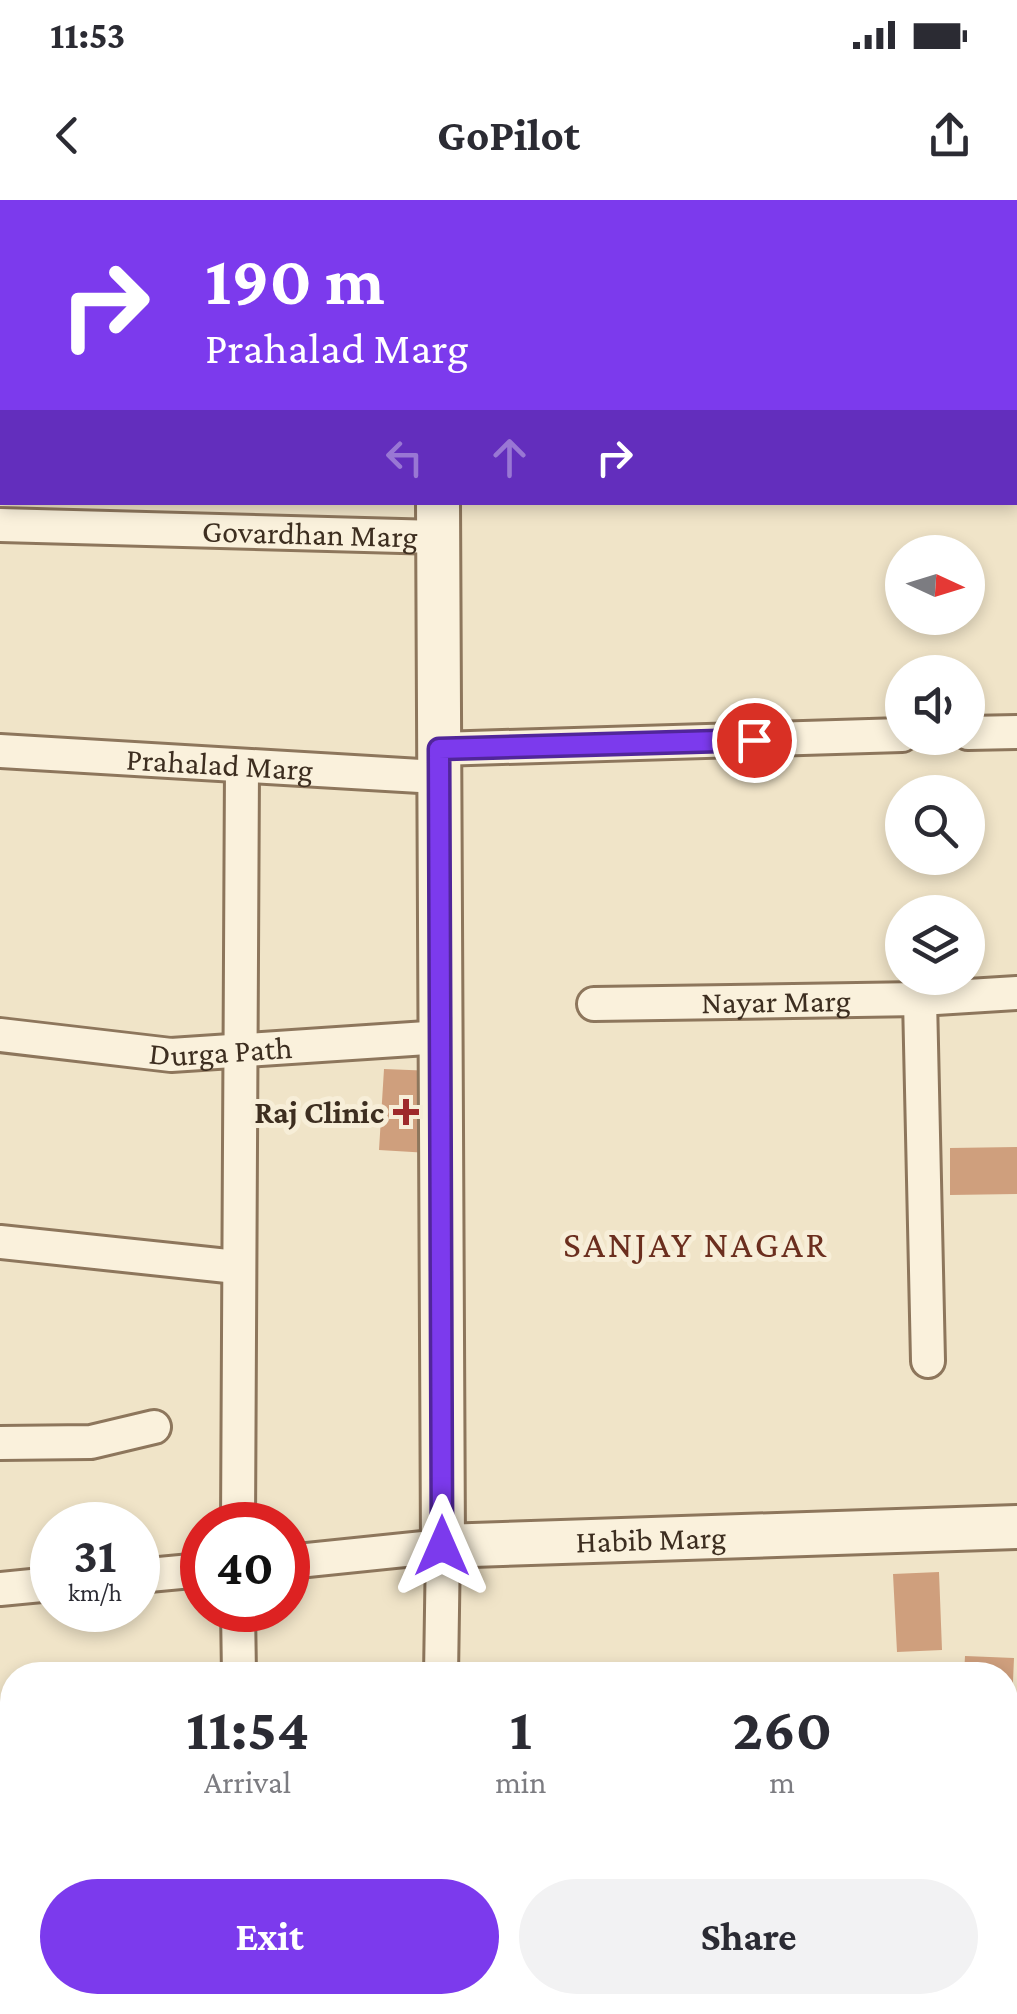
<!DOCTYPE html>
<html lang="en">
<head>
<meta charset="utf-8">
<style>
	body { margin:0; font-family:"Crimson Pro",serif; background:#f2f2f3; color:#2b2b33; height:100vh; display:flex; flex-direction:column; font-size:38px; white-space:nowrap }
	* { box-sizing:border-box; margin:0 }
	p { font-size:32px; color:#7c7c81 }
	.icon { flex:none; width:55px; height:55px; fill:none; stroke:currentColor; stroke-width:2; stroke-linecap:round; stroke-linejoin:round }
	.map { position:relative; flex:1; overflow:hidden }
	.drawer { position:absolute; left:0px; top:1462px; width:1018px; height:352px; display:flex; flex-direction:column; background:#fff; border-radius:40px 40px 0 0; box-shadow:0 5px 15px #0003 }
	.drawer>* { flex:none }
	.guide { position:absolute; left:0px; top:0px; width:1018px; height:305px; box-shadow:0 5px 15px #0003; background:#7c3aed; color:#fff; overflow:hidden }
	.needle { width:65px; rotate:94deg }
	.fabs { position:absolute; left:885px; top:335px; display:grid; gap:20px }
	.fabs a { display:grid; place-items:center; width:100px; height:100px; border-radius:50%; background:#fff; box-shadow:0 5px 15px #0003; font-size:50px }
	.speed { position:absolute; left:30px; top:1302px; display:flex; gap:20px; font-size:50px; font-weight:700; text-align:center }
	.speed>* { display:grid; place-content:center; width:130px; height:130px; border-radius:50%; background:#fff; box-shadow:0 5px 15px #0003; line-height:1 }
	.speed small { font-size:25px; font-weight:400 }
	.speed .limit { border:15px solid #d22; background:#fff; color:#111 }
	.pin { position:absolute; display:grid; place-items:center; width:85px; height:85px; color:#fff; margin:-42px; border:5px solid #fff; border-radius:50%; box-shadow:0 2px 10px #0007 }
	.me { position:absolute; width:110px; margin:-55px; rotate:0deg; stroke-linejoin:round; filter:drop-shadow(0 0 8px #0008) }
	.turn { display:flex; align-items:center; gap:35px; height:210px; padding:0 40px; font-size:45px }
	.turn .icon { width:130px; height:130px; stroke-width:2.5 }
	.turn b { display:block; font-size:70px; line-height:85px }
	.lanes { display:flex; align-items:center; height:95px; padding:0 40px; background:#0003; justify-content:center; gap:50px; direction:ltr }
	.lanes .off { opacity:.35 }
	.eta { display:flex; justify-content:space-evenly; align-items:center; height:170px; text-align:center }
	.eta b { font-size:60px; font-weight:700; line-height:70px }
	.cta { display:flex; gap:20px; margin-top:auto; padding:20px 40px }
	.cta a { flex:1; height:115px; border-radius:60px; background:#7c3aed; color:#fff; font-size:40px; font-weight:700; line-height:115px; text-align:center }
	.cta a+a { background:#f2f2f3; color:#2b2b33 }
	.status { display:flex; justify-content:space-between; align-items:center; height:70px; padding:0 50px; background:#fff; direction:ltr }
	.status svg { height:28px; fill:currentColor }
	header { display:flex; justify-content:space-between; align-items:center; height:130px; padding:0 40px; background:#fff; font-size:45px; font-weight:700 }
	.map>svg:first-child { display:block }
	.building { fill:#cf9f7d }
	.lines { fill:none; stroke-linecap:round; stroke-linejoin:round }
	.minor-casing { stroke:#8d765c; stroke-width:38 }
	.tertiary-casing { stroke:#8d765c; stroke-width:48 }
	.minor { stroke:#faf1dc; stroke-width:32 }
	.tertiary { stroke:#faf1dc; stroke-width:42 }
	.route-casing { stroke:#51269a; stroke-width:25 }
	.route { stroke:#7c3aed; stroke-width:18 }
	.poi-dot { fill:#9e2a2b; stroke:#f7eed8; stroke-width:4 }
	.labels { text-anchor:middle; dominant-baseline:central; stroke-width:10; stroke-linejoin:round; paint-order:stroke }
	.street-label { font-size:32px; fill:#3d2e20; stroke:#f7eed8 }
	.poi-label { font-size:32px; font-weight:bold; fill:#3d2e20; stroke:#f7eed8; text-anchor:end }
	.quarter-label { font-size:38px; letter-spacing:2.5px; fill:#6b2e1e; stroke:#f7eed8 }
</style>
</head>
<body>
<div class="status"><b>11:53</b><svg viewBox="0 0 49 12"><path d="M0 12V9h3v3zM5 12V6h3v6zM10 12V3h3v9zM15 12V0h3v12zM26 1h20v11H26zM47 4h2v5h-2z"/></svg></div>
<header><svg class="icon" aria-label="back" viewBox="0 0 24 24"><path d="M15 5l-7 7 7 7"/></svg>GoPilot<svg class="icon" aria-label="share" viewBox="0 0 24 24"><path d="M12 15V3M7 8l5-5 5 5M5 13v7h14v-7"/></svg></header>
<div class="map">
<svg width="1017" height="1814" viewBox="0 0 1017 1814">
	<rect width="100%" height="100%" fill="#f0e4c8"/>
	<path class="building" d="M384,869L434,871L429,953L379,950Z
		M1017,947V994L950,995V948Z
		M939,1372L942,1450L897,1452L893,1374Z
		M965,1456L1014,1458L1010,1550H1005V1475H964Z
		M767,1802H849V1814H767Z"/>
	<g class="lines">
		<g class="minor-casing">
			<g id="minor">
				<path d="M1016,0L1017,22"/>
				<path d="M68,2V0"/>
				<path d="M0,132H2"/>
				<path d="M1015,249H1017"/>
				<path id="s1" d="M0,325L438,337"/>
				<path d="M968,533L1017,532"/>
				<path d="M439,549L902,535"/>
				<path id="s2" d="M0,551L437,577"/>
				<path d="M920,799L928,1161"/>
				<path id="s3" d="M594,804L920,799L1017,793"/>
				<path id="s4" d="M0,835L171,855L442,837"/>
				<path d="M0,1042L237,1067"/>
				<path d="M0,1243L91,1242L154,1227"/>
				<path d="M238,1325L242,568"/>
				<path d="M288,1362L443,1346L441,1475"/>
				<path d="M138,1376L202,1370"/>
				<path d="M0,1389L52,1384"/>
				<path d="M238,1410L239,1475"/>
				<path d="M1005,1576H1017"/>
				<path d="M0,1671L12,1673"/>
				<path d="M1005,1749H1017"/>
				<path d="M247,1802L248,1814"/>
				<path d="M631,1802V1814"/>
			</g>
		</g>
		<g class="tertiary-casing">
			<g id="tertiary">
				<path d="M441,2V0"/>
				<path id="s5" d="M438,302L443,1346L1017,1327"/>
			</g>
		</g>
		<use href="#minor" class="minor"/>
		<use href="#tertiary" class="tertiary"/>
	</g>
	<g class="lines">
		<g class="route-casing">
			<path id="route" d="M442,1346L439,549L754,540"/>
		</g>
		<use href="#route" class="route"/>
	</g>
	<path class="poi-dot" d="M401 897h10v10h10v10h-10v10h-10v-10h-10v-10h10z"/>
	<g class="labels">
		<g class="street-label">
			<text stroke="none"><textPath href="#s1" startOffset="310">Govardhan Marg</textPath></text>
			<text stroke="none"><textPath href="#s2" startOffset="220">Prahalad Marg</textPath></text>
			<text stroke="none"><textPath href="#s3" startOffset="182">Nayar Marg</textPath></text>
			<text stroke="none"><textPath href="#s4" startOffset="222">Durga Path</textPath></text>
			<text stroke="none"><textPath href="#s5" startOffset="1252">Habib Marg</textPath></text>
		</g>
		<g class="poi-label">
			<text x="384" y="912">Raj Clinic</text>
		</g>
		<g class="quarter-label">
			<text x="696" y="1044">SANJAY NAGAR</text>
		</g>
	</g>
</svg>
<div class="fabs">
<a><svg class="needle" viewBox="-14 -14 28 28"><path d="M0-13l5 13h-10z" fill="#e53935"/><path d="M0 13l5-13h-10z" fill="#7c7c81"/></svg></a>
<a><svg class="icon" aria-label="sound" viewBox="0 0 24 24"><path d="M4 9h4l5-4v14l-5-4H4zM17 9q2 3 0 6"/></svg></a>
<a><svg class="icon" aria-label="search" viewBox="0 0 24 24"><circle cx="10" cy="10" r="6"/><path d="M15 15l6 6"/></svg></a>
<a><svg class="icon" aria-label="layers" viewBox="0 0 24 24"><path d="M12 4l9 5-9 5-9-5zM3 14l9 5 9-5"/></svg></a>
</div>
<div class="speed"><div>31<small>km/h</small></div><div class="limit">40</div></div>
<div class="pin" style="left:754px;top:540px;background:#d93025"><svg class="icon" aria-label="arrive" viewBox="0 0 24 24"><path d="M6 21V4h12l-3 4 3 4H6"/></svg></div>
<svg class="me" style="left:442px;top:1346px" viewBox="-20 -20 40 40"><path d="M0-17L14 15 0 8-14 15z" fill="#7c3aed" stroke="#fff" stroke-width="4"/></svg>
<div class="guide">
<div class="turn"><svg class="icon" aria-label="right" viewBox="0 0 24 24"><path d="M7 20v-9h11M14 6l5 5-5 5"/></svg><div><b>190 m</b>Prahalad Marg</div></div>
<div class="lanes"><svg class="icon off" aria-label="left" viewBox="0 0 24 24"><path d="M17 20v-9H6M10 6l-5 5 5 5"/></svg><svg class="icon off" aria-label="ahead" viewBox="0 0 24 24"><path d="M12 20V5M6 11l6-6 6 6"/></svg><svg class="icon" aria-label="right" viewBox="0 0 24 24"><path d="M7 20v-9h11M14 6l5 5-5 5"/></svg></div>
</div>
<section class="drawer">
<div class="eta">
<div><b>11:54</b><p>Arrival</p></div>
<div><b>1</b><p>min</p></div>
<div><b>260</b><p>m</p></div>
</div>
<div class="cta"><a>Exit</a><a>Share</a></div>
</section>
</div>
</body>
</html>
